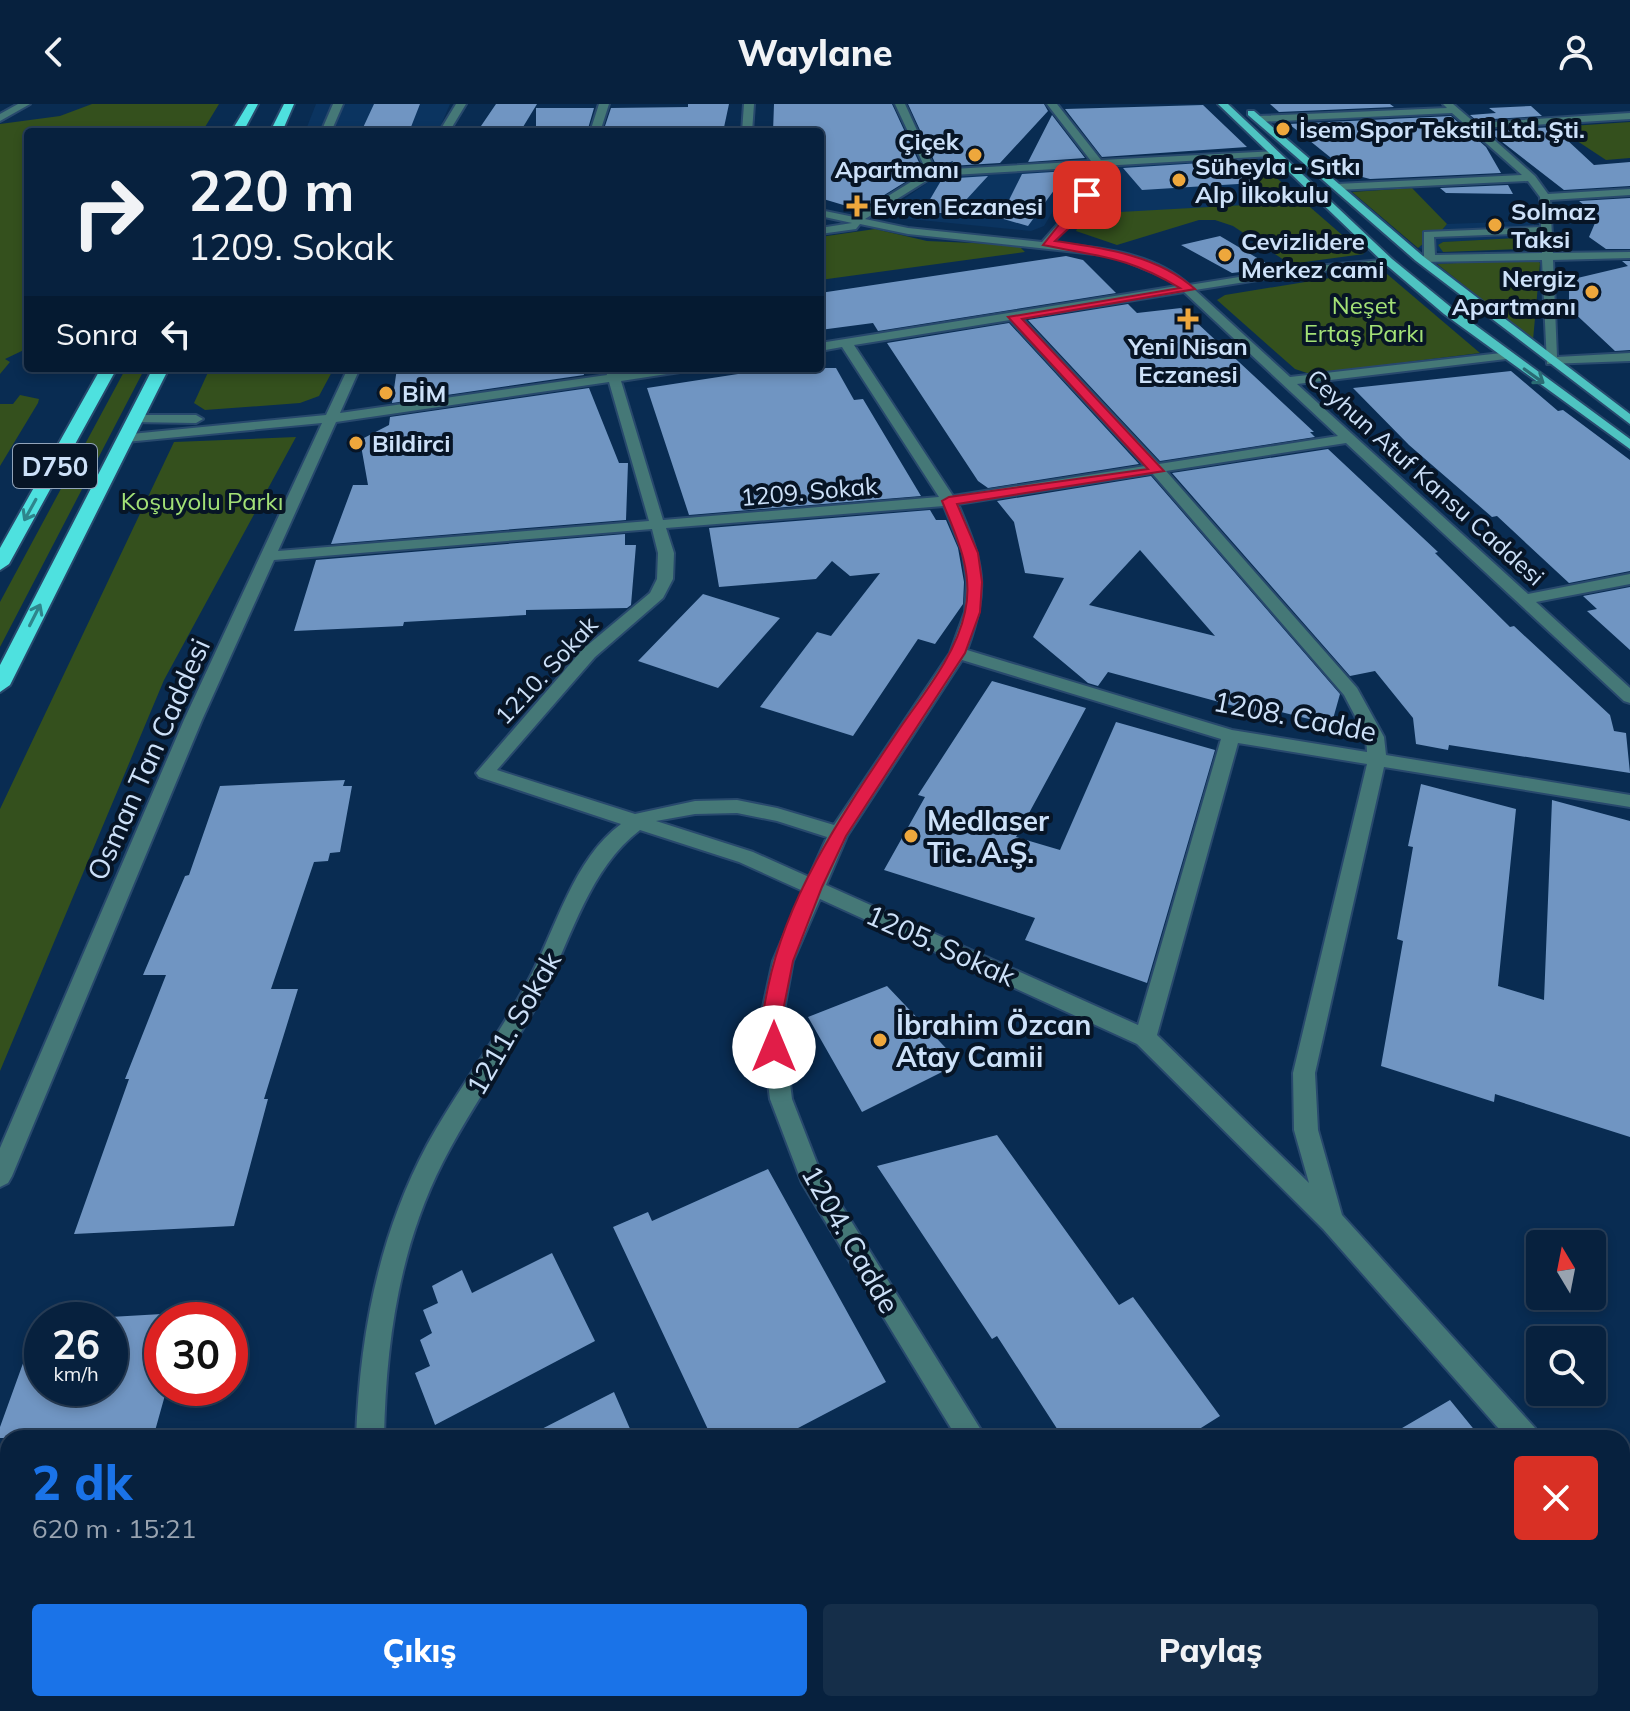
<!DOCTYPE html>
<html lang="tr">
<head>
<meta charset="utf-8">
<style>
	body { margin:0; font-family:Mulish,sans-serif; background:#152e49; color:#f1f3f6; height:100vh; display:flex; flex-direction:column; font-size:30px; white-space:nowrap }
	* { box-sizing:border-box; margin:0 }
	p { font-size:26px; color:#98a3b0 }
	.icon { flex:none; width:44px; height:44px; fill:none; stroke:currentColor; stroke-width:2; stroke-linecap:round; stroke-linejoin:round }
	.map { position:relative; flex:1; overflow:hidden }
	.sheet { position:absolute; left:0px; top:1326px; width:1630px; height:282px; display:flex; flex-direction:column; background:#07213e; border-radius:24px 24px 0 0; box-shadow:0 4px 12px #0003,0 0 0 2px #283e58 }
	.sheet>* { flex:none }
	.hud { position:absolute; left:24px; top:24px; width:800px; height:244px; border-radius:8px; box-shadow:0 4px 12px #0003,0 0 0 2px #283e58; background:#07213e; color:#f1f3f6; overflow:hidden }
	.needle { width:52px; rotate:350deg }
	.fabs { position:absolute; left:1526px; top:1126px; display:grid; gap:16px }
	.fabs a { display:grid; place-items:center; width:80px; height:80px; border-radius:8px; background:#07213e; box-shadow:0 4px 12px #0003,0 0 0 2px #283e58; font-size:40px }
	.speed { position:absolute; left:24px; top:1198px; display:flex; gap:16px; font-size:40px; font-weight:700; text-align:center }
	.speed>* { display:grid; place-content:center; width:104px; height:104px; border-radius:50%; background:#07213e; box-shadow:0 4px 12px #0003,0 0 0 2px #283e58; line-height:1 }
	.speed small { font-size:20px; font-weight:400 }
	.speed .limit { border:12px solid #d22; background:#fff; color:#111 }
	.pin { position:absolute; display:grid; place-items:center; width:68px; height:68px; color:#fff; margin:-34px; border-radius:16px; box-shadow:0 4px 12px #0006 }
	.me { position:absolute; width:88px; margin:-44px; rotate:0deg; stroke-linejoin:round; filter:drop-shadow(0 0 6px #0008) }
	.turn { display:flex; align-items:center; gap:28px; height:168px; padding:0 32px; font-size:36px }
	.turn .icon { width:104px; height:104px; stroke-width:2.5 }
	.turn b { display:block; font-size:56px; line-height:68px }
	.then { display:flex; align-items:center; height:76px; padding:0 32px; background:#0003; gap:16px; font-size:30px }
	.round { display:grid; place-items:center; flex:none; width:84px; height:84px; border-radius:8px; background:#152e49 }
	.headline { display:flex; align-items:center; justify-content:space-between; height:136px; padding:0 32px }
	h1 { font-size:48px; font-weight:800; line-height:60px; color:#1a73e8 }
	.cta { display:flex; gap:16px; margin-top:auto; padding:16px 32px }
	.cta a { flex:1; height:92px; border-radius:8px; background:#1a73e8; color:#fff; font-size:32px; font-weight:800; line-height:92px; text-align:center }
	.cta a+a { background:#152e49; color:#f1f3f6 }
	header { display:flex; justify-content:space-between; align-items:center; height:104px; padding:0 32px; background:#07213e; font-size:36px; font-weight:800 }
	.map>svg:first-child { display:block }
	.built { fill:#0b3460 }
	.green { fill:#34501d }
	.building { fill:#7095c2; fill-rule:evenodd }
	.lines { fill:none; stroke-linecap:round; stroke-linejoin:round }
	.minor-casing { stroke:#28496d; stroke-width:4 }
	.major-casing { stroke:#28496d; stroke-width:4 }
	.highway-casing { stroke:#28496d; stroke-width:4 }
	.minor { fill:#457877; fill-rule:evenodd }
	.major { fill:#4ec3c1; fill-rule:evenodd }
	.highway { fill:#4ee1df; fill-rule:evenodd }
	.oneway { stroke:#2a6c74 }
	.oneway2 { stroke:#2e858c }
	.route { fill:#e11d48; stroke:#92132f; stroke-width:2 }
	.poi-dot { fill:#eea73c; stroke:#071526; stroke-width:3 }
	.labels { text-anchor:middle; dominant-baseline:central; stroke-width:8; stroke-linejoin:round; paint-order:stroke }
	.far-poi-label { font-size:24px; font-weight:bold; fill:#cde1f9; stroke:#071526; text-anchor:start }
	.far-park-label { font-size:24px; fill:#a3e176; stroke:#071526 }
	.far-street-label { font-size:24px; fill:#cde1f9; stroke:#071526 }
	.shield { fill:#071526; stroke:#92a4ba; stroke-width:2 }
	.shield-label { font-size:26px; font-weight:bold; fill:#cde1f9 }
	.street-label { font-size:28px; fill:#cde1f9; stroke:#071526 }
	.poi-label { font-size:28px; font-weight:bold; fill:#cde1f9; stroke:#071526; text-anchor:start }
</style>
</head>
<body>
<header><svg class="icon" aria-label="back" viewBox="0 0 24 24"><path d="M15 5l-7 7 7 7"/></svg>Waylane<svg class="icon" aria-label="person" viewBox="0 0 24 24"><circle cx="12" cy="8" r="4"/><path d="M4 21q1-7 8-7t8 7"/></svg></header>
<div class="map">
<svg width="1630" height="1607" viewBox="0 0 1630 1607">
	<rect width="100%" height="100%" fill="#092c52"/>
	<path class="built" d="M316,0H450L438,28H305Z
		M1255,53L1265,64H1256L1261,83L1251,87L1264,100L1120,109L1098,87L1110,62Z
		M1079,64L1044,122L1031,127L880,112L937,72Z
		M1534,117V133L1443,138L1438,141L1443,148L1418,144L1423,140L1421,127L1442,126L1447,120Z"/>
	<path class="green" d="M92,0H219L202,28H28V244L5,255L10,258L0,270V20L60,12Z
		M1630,18V54L1606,56L1556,23Z
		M1256,64H1265L1364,150L1290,160L1233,122L1215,116H1199L1117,141L1076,127L1097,87L1120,108L1263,100L1250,87L1261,83L1250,69Z
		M1412,84L1447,120L1442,126L1422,127L1423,140L1418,144L1352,88Z
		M875,125L927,137L1018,141L1025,148L820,176V133Z
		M1534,133L1531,144L1521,145L1443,148L1438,141L1443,138Z
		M1536,155L1540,159L1533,236L1437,160Z
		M1379,166L1387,170L1480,249L1310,270L1295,265L1217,196L1225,191Z
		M126,264H145L0,543V498Z
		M210,264H334L319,292L300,299L205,306L194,299Z
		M20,291L39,295L38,299L0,362V300H13Z
		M296,333L164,576L0,967V705L174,338Z"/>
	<path class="building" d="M374,0H420L409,28H361Z
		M496,0H537L523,23L481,22Z
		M688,0H729L723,28H603L611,4L688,3Z
		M774,0H892L923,67L860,106L820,94V28H773Z
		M908,0H1044L1048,7L1000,59L950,62L953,57L937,63Z
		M1270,0H1390L1394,3L1279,8Z
		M1203,1L1247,43L1102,53L1065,5Z
		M1531,2L1542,12L1476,16L1470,11L1496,9L1489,4Z
		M536,4H594L587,28H536Z
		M1052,11L1085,54L1028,58Z
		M1451,12L1486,43L1501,69L1370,75L1351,70L1289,20Z
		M1553,23L1594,61L1630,58V82L1564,86L1488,27Z
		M1232,57L1254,79L1142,86L1123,64Z
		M1068,67L1028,122L1000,114L1022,70Z
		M988,72L954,109H922L942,75Z
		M1508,81L1513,90L1446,89L1440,84Z
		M1630,94V145H1606L1589,133L1598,112L1579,97Z
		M1220,132L1274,164L1232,169L1181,141Z
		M1066,152L1083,156L1116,189L878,227L873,219L820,226V189Z
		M1622,157H1630V246L1615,247L1569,204V176L1628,162Z
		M1128,200L1137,209L1181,204L1314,328H1310L1315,333L1160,357L1028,216Z
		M1009,219L1139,360L988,384L978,377L887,239Z
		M397,264H582L584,271L392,299Z
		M777,264H836L854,296L863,295L921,392L689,411L647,284Z
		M1511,267L1558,307L1563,306L1630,356V467L1569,479L1497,412L1492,413L1409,341L1353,284Z
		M589,284L619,359H628L626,416L331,440L353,381H368L360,336L389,321L390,313Z
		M1328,345L1438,448L1435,449L1510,523L1514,522L1610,611L1614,627L1626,629L1630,669L1449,641L1448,646L1416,640L1413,614L1375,567L1350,572L1172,369Z
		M1151,372L1340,590L1333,615L1315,610L1313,616L1277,607L1275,613L1108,568L1098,582L1088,579L1033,533L1064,474L1025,469L1014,418L997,397ZM1140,446L1215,532L1089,501Z
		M930,406L936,416H946L958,444L964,478L963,500L935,540L918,535L853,632L760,603L817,528L831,532L880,469L850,472L832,457L816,475L719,483L709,424Z
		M625,430V441H636L631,501L627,504L526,506V511L404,518L403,522L294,527L316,456Z
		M1630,483V546L1587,507L1597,505L1583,492Z
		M703,490L780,514L718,584L638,557Z
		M992,577L1086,604L1016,733L1060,746L1116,618L1215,646L1147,879L1025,836L1035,814L884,766L925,693L918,691Z
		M345,676L343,682H352L340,748L330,749L328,757L314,758L271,885H298L264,995H268L234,1122L74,1130L129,975H125L166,871H143L185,772L189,771L220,682Z
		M1421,680L1516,705L1498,882L1544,896L1552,696L1630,717V1033L1495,990L1494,998L1381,962L1403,837L1397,835L1413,743L1408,742Z
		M887,882L960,959L862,1008L808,913Z
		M997,1031L1119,1201L1133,1193L1220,1312L1185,1334H1063L997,1232L992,1235L877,1062Z
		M768,1065L886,1278L779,1334H712L613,1123L648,1108L652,1117Z
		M552,1149L595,1237L435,1321L415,1269L430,1262L420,1236L432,1229L423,1206L438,1199L432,1182L462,1166L472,1189Z
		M162,1210V1284H167L153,1334H0V1323L39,1215H42V1284H110V1213Z
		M614,1288L634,1334H524Z
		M1450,1296L1481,1334H1385Z"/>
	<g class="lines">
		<g class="minor-casing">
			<path id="minor" d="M18,0H30L0,17V10Z
				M333,0H343L331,28H321Z
				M456,0H466L449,28H439Z
				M599,0H609L600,28H590Z
				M744,0H754L752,28H742Z
				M895,0H905L935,66L1091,57L1047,0H1057L1101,56L1277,47L1274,52L1102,62L1083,103L1053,139C1099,144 1153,148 1189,181L1295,164L1392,155V159L1388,160L1295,170L1195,186L1290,273L1510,248V254L1506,255L1297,280L1528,490L1630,470V480L1536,498L1630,584V599L1624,597L1346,339L1166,367L1357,584L1384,633L1386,651L1630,691V703L1384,663L1315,969L1318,1026L1342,1111L1535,1324L1539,1334H1507L1323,1125L1137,940L820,795L793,857L782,917L792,995L820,1067L986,1334H957L802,1079L770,995L760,917L773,857L803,787L739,758L640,726C590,764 572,832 545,886C514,945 473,999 443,1058C399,1144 386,1238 384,1334H356C360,1231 378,1133 427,1041C458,984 499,933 529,875C556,825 573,755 621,720L479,673L476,669L583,545L650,489L657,475L658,449L652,425L274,456L202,616L12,1072L8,1079L0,1083V1044L184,616L322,319L126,338L119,334L121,331L326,311L348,264H360L340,309L607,271L605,264H617L619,269L686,264L680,268L621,277L663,416L939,393L842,243L820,247V239L1177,182L1171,176L1113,152L908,130L860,120L856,125L820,130V124L852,119L820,112V106L854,113L927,68ZM1092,63L1073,103L1042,138L908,124L865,115L934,72ZM1184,188L1338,332L1159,360L1022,214ZM1010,216L1145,362L953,392L854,241ZM609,278L649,417L278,447L336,318ZM1152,369L1344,591L1366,633L1367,648L1232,626L967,546C990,482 984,461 958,400ZM944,402L963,449L967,478L965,508L950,549L834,721L777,704L737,696L695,697L635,710L497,666L595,553L663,494L673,475L674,449L666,424ZM962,556L1221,635L1138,921L826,781L847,732ZM1238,639L1367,660L1293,969L1294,1026L1309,1079L1157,931ZM737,709L777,717L827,733L809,773L753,748L656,717L695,710Z
				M1443,0H1453L1475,19L1630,9V15L1481,24L1535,72L1548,90L1630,85V91L1550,96L1553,149L1630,148V154L1553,156L1557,253L1630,249V257L1547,260L1542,156L1420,158L1414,155L1424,152V128L1541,123L1540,93L1528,77L1337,86L1332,83L1337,80L1522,71L1452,9L1258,18L1253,15L1258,12L1447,4ZM1541,129L1542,149L1435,151L1434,133Z
				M135,311H196L203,315L196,319L130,318V312Z
				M1622,1429L1630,1432V1466L1622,1463Z
				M339,1600H369L368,1607H338Z
				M1121,1600H1153L1155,1607H1123Z"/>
		</g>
		<g class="major-casing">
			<path id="major" d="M1218,0H1228L1392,155L1452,204L1630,335V345L1444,210L1384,159Z
				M1248,7H1254L1424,153L1630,310V320L1416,157L1248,11Z"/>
		</g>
		<g class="highway-casing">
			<path id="highway" d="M248,0H258L243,28H231Z
				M284,0H294L282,28H270Z
				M101,264H117L9,460L0,466V444Z
				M153,264H169L10,581L0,588V561Z"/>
		</g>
		<use href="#minor" class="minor"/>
		<use href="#major" class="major"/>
		<use href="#highway" class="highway"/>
	</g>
	<defs><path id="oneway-shaft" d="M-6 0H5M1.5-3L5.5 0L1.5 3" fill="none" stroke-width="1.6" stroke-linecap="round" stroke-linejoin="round" transform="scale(2)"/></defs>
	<use class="oneway" href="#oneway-shaft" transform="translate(1534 272) rotate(36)"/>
	<g class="oneway2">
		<use href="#oneway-shaft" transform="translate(30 406) rotate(119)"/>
		<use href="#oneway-shaft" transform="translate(35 511) rotate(-63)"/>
	</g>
	<path class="route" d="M1084,89L1092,91L1072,121L1055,137C1103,144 1157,151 1195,185L1022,215L1164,367L957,400L978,449L982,478L980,508L965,549L846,732L822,783L793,857L781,917L784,943L781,948H767C757,928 764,904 768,883C788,787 846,705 900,624C924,589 956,551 965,508C974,469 957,433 942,397L949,393L1148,365L1008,213L1180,184C1127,152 1100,153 1043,141Z"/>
	<g class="poi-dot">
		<circle cx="1283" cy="25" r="8"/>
		<circle cx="975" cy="51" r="8"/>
		<circle cx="1179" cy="76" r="8"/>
		<path d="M853 90h8v8h8v8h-8v8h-8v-8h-8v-8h8z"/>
		<circle cx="1495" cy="121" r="8"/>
		<circle cx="1225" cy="151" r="8"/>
		<circle cx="1592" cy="188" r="8"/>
		<path d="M1184 203h8v8h8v8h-8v8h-8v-8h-8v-8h8z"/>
		<circle cx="386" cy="289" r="8"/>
		<circle cx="356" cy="339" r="8"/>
		<circle cx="911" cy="732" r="8"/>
		<circle cx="880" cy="936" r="8"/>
	</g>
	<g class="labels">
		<g class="far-poi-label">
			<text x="1299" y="25">İsem Spor Tekstil Ltd. Şti.</text>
			<text x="959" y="37" text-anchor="end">Çiçek<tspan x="959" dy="28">Apartmanı</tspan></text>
			<text x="1195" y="62">Süheyla - Sıtkı<tspan x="1195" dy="28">Alp İlkokulu</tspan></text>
			<text x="873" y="102">Evren Eczanesi</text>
			<text x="1511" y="107">Solmaz<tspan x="1511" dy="28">Taksi</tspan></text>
			<text x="1241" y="137">Cevizlidere<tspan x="1241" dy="28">Merkez cami</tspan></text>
			<text x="1576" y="174" text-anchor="end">Nergiz<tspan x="1576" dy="28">Apartmanı</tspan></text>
			<text x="1188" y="242" text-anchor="middle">Yeni Nisan<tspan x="1188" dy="28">Eczanesi</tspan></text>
			<text x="402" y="289">BİM</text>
			<text x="372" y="339">Bildirci</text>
		</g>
		<g class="far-park-label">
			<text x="1364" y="201">Neşet<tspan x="1364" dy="28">Ertaş Parkı</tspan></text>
			<text x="202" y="397">Koşuyolu Parkı</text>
		</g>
		<g class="far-street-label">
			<text transform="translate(1426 373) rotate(42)">Ceyhun Atuf Kansu Caddesi</text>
			<text transform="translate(809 387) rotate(-5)">1209. Sokak</text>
			<text transform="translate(546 566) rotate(-47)">1210. Sokak</text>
		</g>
		<rect class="shield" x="13" y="340" width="84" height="44" rx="6"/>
		<g class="shield-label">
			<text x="55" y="362">D750</text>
		</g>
		<g class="street-label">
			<text transform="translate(1295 612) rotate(11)">1208. Cadde</text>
			<text transform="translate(148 655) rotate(-66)">Osman Tan Caddesi</text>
			<text transform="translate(941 841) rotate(24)">1205. Sokak</text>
			<text transform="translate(513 919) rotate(-60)">1211. Sokak</text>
			<text transform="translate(851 1135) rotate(60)">1204. Cadde</text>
		</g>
		<g class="poi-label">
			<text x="927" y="716">Medlaser<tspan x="927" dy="32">Tic. A.Ş.</tspan></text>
			<text x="896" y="920">İbrahim Özcan<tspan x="896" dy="32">Atay Camii</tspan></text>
		</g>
	</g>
</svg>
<div class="fabs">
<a><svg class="needle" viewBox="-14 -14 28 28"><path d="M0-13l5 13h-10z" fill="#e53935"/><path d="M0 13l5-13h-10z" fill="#98a3b0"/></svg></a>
<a><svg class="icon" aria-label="search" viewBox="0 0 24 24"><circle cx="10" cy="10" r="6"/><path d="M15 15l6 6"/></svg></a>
</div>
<div class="speed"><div>26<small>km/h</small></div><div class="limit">30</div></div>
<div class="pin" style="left:1087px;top:91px;background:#d93025"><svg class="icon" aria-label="arrive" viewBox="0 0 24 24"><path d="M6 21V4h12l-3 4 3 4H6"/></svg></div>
<svg class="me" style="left:774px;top:943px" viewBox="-20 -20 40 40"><circle r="19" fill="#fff"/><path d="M0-13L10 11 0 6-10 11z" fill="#e11d48"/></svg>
<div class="hud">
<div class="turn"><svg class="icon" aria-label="right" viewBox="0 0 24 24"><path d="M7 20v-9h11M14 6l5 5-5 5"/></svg><div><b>220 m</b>1209. Sokak</div></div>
<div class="then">Sonra<svg class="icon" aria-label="left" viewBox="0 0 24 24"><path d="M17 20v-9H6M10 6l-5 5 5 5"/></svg></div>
</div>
<section class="sheet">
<div class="headline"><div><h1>2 dk</h1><p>620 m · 15:21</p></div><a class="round" style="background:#d93025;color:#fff"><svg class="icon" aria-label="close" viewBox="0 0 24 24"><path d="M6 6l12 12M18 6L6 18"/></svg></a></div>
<div class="cta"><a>Çıkış</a><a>Paylaş</a></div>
</section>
</div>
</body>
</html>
